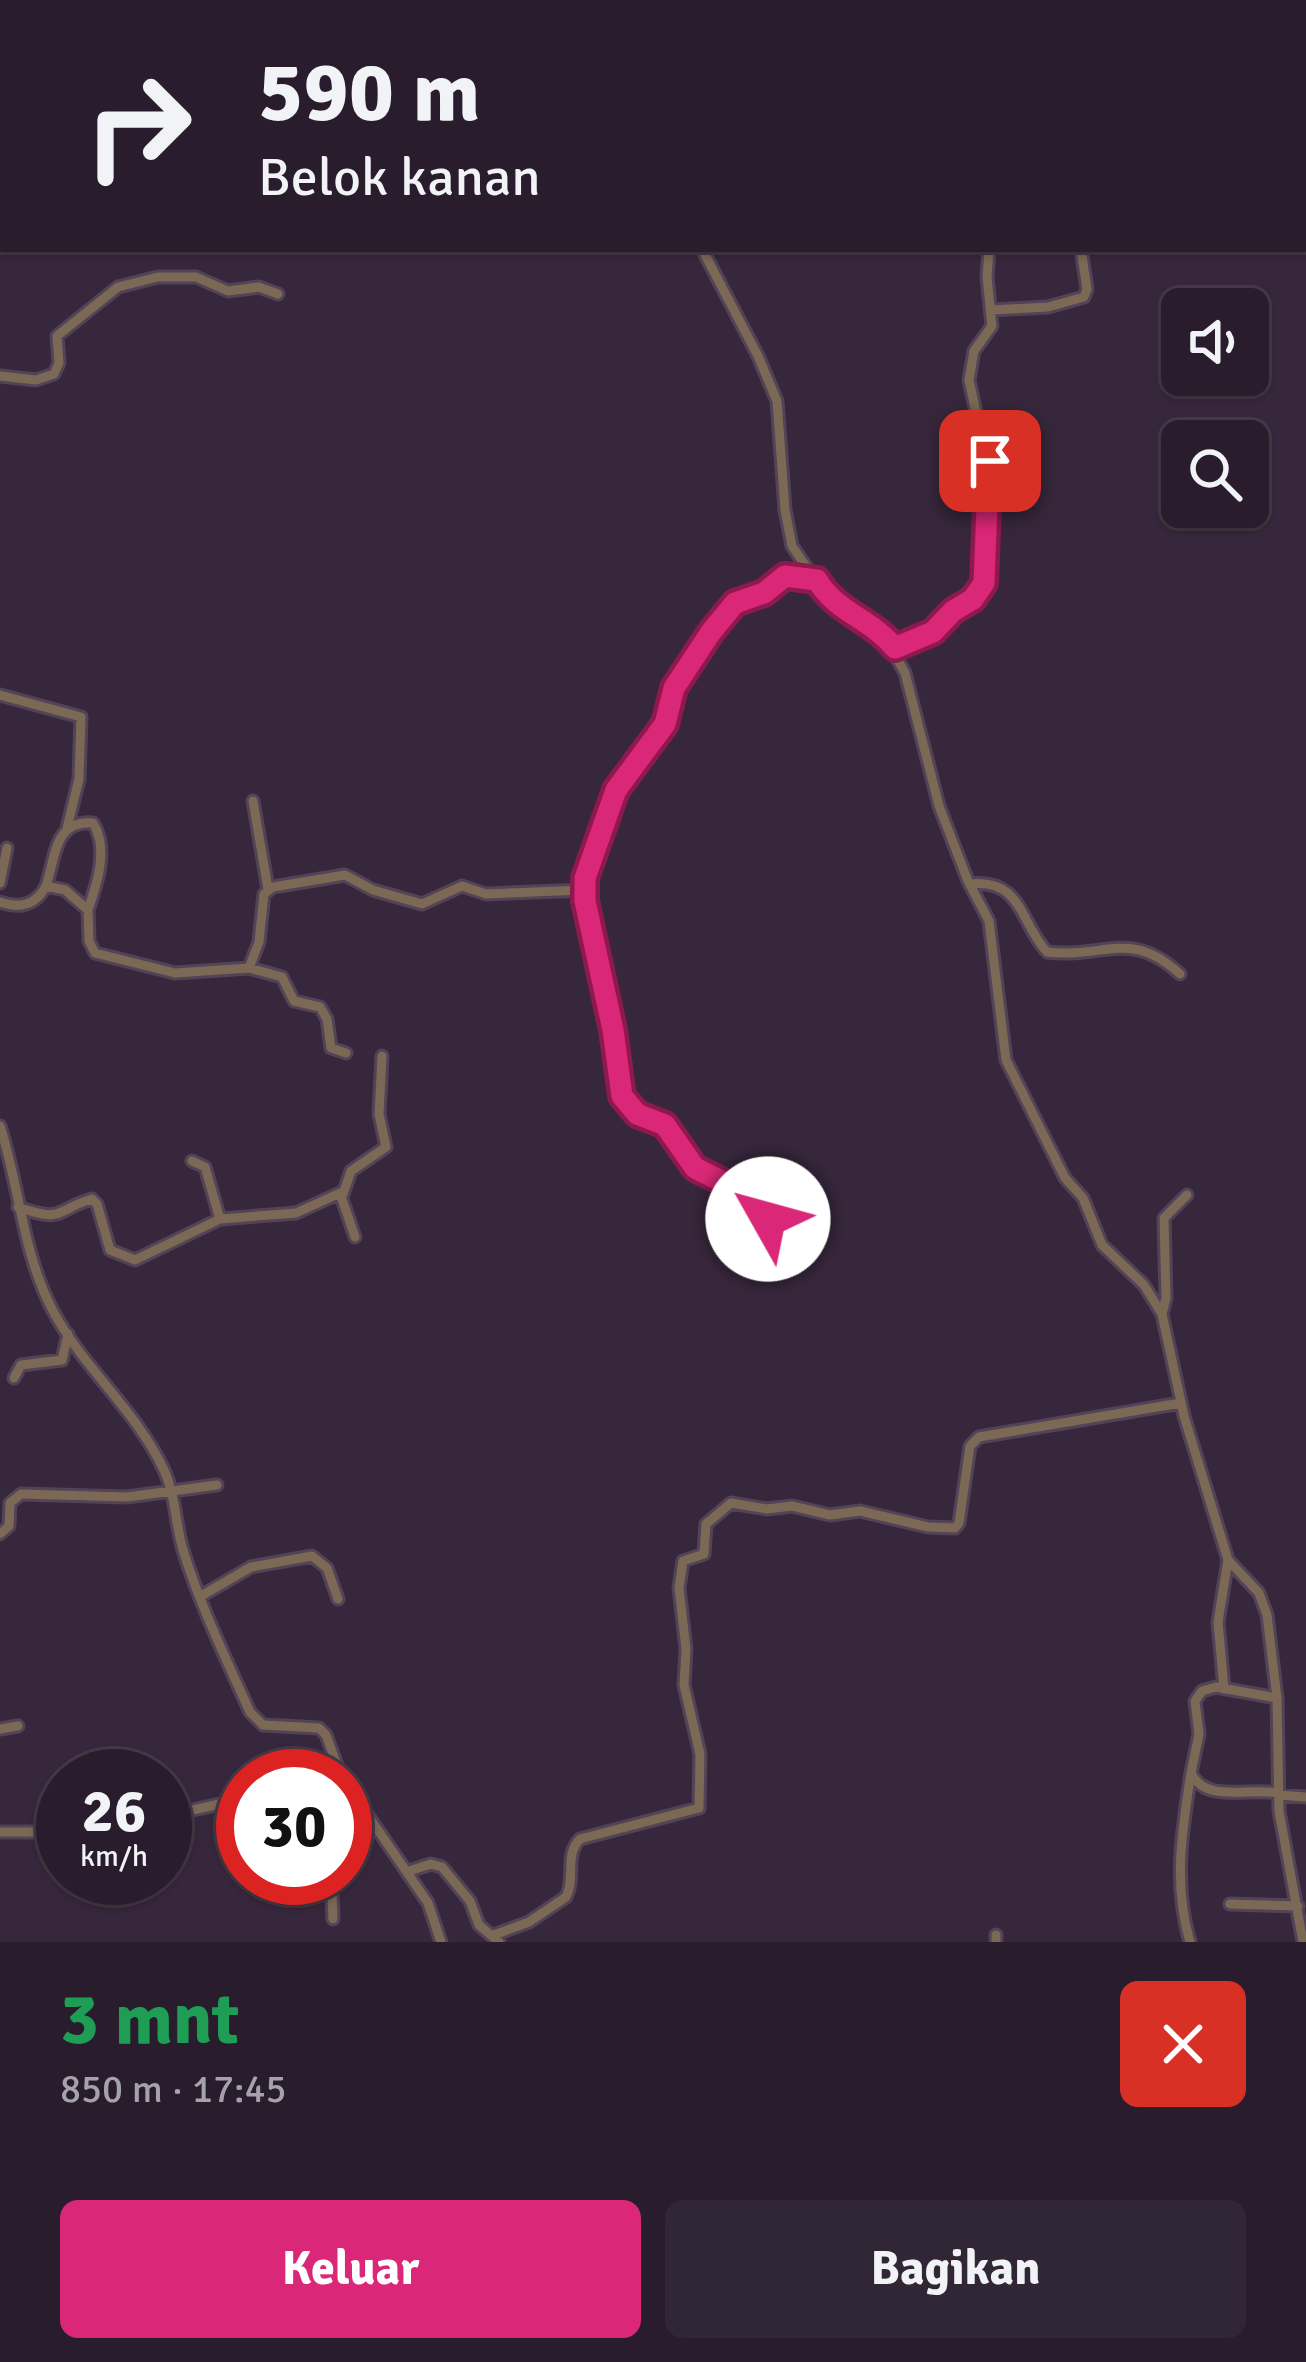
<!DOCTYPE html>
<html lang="id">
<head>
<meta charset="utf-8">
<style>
	body { margin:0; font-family:Signika,sans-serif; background:#312635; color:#f1f3f6; height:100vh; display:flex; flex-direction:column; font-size:45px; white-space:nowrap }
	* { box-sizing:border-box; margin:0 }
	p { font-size:39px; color:#a5a2aa }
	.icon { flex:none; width:66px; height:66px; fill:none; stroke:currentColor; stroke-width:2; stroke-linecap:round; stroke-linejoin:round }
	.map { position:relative; height:1942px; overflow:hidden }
	.sheet { display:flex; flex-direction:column; background:#291d2d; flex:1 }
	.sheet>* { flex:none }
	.banner { position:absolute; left:0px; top:0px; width:1308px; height:252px; box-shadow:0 3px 9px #0004,0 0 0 3px #453b49; background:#291d2d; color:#f1f3f6; overflow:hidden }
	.buttons { position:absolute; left:1161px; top:288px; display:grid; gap:24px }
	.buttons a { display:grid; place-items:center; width:108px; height:108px; border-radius:18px; background:#291d2d; box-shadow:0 3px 9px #0004,0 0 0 3px #453b49; font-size:60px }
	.speed { position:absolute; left:36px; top:1749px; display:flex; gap:24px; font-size:60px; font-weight:700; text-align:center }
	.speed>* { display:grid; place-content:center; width:156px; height:156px; border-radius:50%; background:#291d2d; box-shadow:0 3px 9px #0004,0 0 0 3px #453b49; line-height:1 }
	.speed small { font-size:30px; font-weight:400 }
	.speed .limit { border:18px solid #d22; background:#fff; color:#111 }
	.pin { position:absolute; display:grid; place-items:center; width:102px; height:102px; color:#fff; margin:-51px; border-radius:24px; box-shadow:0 6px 18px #0006 }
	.me { position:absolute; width:132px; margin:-66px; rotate:308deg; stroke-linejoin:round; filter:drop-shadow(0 0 9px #0008) }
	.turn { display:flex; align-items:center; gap:42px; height:252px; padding:0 60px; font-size:54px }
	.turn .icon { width:156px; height:156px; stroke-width:2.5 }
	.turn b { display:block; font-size:84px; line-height:102px }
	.round { display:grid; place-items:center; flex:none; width:126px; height:126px; border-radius:18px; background:#312635 }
	.overview { display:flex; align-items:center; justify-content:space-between; height:204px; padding:0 60px }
	h1 { font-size:72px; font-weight:700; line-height:90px; color:#1e9e55 }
	.primary-button { display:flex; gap:24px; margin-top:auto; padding:24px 60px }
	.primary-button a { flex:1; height:138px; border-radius:18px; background:#db2777; color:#fff; font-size:48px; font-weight:700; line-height:138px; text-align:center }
	.primary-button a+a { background:#312635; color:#f1f3f6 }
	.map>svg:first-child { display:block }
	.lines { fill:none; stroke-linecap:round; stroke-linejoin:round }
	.street-casing { stroke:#524357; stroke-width:15 }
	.street { stroke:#7b6855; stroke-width:9 }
	.route-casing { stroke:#8e194d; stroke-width:30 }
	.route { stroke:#db2777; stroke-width:21 }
</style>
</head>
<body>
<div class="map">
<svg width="1306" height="1942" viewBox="0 0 1306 1942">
	<rect width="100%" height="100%" fill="#37273c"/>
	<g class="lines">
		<g class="street-casing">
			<path id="street" d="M561,0L562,3
				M626,0V3
				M994,3L995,0
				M702,249L758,356L777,401L785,510L792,546L827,597L868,620L884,635L905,673L939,806L968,881L989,921L1006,1060L1065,1178L1083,1198L1102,1245L1144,1285L1162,1314L1184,1416L1228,1560L1259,1593L1267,1615L1277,1698L1279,1811L1303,1942
				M992,310L1048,307L1084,297L1087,289L1081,249
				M0,376L36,380L54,374L59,363L57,336L118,287L158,277H196L228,291L259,287L278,294
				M894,648L933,632L953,611L973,599L984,583L987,506L994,473L982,440L969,380L974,351L992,326L987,277L989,249
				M0,695L81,717L79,779L67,828
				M253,801L268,889
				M0,883L7,848
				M970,884C1022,878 1020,923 1047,952C1105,959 1130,928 1180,974
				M46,886C56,856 54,820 93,823C109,848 97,884 88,910
				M584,890L613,1030L622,1096L637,1114L665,1125L695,1168L749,1195L768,1219L769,1237
				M0,902C20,909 36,905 46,886L65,890L88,910L89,941L95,953L175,973L249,968L259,942L264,894L273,887L345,875L373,890L422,904L462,886L486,894L584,890L616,790L665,724L674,688L695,653L735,603L764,593L785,576L817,580
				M249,968L282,977L294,1001L320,1007L327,1019L331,1048L346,1053
				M0,1126C20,1188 22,1252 53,1311C84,1369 136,1410 164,1470C176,1496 175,1523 183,1550C200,1605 226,1659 250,1712L263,1725L319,1728L326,1735L341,1776
				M192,1161L205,1167L220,1219
				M343,1194L351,1171L386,1147L379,1114L382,1056
				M18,1207C65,1224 56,1209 92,1199L97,1204L110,1250L135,1260L220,1219L296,1213L340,1193L355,1237
				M1162,1314L1166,1298L1164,1218L1187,1195
				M14,1378L21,1365L62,1360L68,1334
				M0,1534L9,1526L10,1503L21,1494L127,1497L217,1485
				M201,1596L251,1567L312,1556L327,1568L338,1599
				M1224,1689L1218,1622L1228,1560
				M1277,1698L1216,1687L1202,1691L1195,1701L1199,1734L1191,1773C1206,1804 1249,1787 1278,1793
				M0,1729L18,1726
				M345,1782L428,1903L441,1942
				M1278,1795L1306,1797
				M165,1816L243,1799
				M0,1832H63
				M409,1871L431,1864L442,1867L470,1901L479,1925L499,1942
				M326,1878L332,1894L333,1919
				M1230,1904L1298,1906
				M494,1935L529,1922L566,1897C576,1878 564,1855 580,1839L699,1808L700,1754L684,1685L686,1649L679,1588L683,1561L704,1554L706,1524L731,1503L767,1509L792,1506L830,1515L860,1511L928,1527L955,1528L959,1523L970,1446L979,1437L1181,1403
				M996,1935V1942
				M1190,1942C1173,1885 1182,1830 1191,1773"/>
		</g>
		<use href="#street" class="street"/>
	</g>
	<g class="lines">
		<g class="route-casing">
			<path id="route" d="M768,1219L749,1195L695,1168L665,1125L637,1114L622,1096L613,1030L585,901V878L616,790L665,724L674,688L711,632L735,603L764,593L785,576L817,580C836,612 871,619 895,648L933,632L953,611L973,599L984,583L987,506L994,479L990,461"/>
		</g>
		<use href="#route" class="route"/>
	</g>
</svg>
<div class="buttons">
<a><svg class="icon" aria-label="sound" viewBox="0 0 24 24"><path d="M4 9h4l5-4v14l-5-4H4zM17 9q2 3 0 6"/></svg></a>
<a><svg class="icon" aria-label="search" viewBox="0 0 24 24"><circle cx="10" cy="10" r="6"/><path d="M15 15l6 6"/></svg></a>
</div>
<div class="speed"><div>26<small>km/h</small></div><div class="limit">30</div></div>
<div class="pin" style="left:990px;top:461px;background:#d93025"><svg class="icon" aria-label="arrive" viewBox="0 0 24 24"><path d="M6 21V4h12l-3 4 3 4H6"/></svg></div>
<svg class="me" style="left:768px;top:1219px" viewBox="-20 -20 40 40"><circle r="19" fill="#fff"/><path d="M0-13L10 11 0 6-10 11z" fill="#db2777"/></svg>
<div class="banner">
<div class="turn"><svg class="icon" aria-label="right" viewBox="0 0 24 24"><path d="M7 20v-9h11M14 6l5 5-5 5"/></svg><div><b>590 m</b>Belok kanan</div></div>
</div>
</div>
<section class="sheet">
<div class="overview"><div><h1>3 mnt</h1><p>850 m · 17:45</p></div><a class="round" style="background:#d93025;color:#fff"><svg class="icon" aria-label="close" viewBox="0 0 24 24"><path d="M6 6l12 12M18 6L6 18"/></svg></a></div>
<div class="primary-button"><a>Keluar</a><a>Bagikan</a></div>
</section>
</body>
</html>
